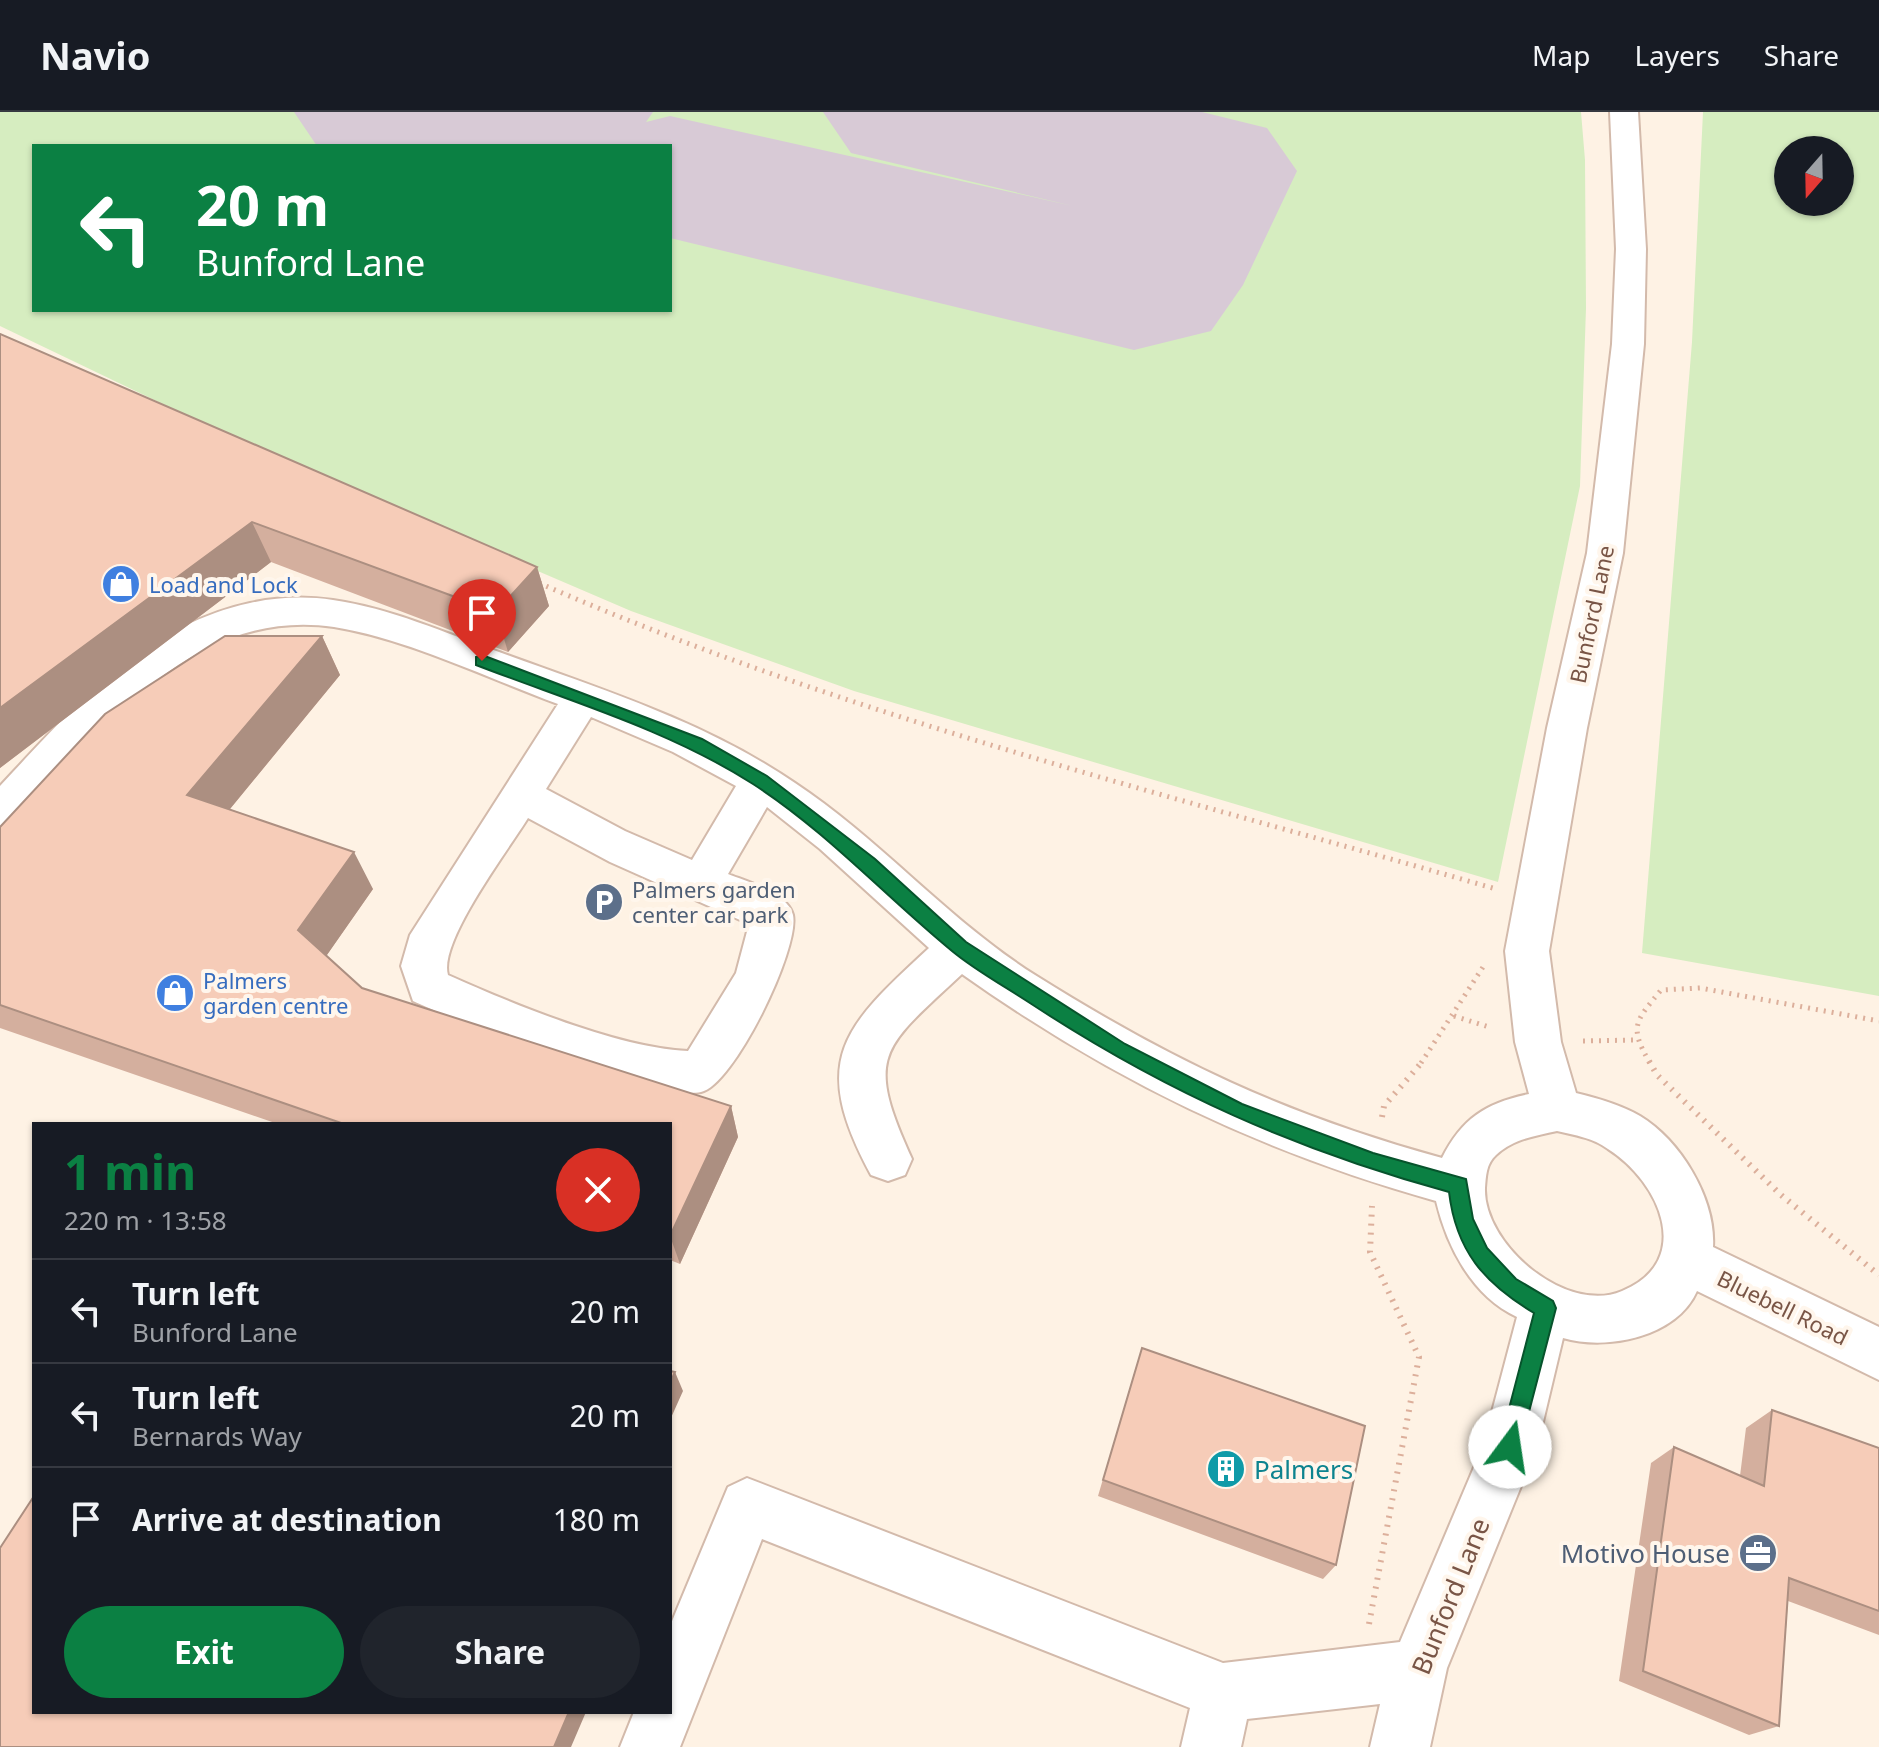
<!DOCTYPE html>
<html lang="en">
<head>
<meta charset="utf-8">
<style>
	body { margin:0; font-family:"Noto Sans",sans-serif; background:#20242c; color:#f1f3f6; height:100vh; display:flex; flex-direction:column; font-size:30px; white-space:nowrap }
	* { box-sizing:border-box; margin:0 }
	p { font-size:26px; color:#9ea1a6 }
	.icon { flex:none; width:44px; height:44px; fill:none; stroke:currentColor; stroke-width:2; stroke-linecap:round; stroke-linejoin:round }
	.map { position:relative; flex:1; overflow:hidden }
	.panel { position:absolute; left:32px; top:1010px; width:640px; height:592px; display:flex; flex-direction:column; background:#171b24; border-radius:0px; box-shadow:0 2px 6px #0004 }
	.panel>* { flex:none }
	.hud { position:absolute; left:32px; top:32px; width:640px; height:168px; border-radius:0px; box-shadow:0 2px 6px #0004; background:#0b8043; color:#fff; overflow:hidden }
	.needle { width:52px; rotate:200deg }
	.controls { position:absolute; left:1774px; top:24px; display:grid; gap:16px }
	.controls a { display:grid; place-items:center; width:80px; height:80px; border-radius:50%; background:#171b24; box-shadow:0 2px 6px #0004; font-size:40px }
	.pin { position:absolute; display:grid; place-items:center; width:68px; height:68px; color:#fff; margin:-82px -34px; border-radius:50% 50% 50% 0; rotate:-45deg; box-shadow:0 0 8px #0007 }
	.pin .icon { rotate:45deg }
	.me { position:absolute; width:88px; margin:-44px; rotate:14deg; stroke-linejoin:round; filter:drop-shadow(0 0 6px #0008) }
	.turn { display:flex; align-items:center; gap:28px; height:168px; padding:0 32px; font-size:36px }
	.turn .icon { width:104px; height:104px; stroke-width:2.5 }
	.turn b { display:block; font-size:56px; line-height:68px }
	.round { display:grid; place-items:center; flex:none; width:84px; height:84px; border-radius:42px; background:#20242c }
	.summary { display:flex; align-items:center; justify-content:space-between; height:136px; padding:0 32px }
	h1 { font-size:48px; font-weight:700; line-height:60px; color:#0b8043 }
	.cta { display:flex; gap:16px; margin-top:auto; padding:16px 32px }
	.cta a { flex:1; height:92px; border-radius:48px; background:#0b8043; color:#fff; font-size:32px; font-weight:700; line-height:92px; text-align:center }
	.cta a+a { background:#20242c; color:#f1f3f6 }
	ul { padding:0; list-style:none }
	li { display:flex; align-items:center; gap:24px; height:104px; padding:0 32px; border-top:2px solid #363941 }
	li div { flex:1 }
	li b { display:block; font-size:30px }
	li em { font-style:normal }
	header { display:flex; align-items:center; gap:48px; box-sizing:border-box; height:112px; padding:0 40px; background:#171b24; border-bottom:2px solid #363941 }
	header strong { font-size:38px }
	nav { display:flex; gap:44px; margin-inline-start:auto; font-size:28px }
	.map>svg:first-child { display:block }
	.green { fill:#d6edc0; fill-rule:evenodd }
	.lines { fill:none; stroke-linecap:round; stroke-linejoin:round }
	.runway { fill:#d8cad6; fill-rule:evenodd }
	.minor-casing { stroke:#d3baab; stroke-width:4 }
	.path-far1 { stroke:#dcaf9b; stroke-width:5; stroke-dasharray:2 6; stroke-linecap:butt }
	.path { stroke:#dcaf9b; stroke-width:6; stroke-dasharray:2 7; stroke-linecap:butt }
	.minor { fill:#fff; fill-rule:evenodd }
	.wall { fill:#d4af9e }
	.shaded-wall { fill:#ac8f81 }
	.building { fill:#f6ccb8; stroke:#ac8f81; stroke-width:2 }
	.route { fill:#0b8043; stroke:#07532c; stroke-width:2 }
	.labels { text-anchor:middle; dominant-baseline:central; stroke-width:8; stroke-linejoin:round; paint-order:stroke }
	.shop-label { font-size:22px; fill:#366cbe; stroke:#fff6ec; text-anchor:start }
	.street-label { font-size:22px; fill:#795546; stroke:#fff6ec }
	.service-label { font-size:22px; fill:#4e5e75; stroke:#fff6ec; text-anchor:start }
	.near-culture-label { font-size:26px; fill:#0d838f; stroke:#fff6ec; text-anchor:start }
	.near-service-label { font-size:26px; fill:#4e5e75; stroke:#fff6ec; text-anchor:end }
	.near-street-label { font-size:26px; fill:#795546; stroke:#fff6ec }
</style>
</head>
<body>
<header>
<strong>Navio</strong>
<nav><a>Map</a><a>Layers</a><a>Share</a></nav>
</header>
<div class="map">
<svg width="1879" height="1635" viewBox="0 0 1879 1635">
	<rect width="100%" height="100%" fill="#fef2e4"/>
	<path class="green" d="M0,0H1581L1585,48L1586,196L1580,374L1498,770L854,579L631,499L286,351L0,214ZM34,34H670V198H34Z
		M1703,0H1879V884L1642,841L1692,230ZM1788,38H1840V90H1788Z"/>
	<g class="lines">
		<path class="runway" d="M294,0H653L646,10L670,4L1073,94L851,41L823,0H1202L1267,16L1297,59L1243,173L1211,219L1134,238L670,126V34H317Z"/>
		<g class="minor-casing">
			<path id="minor" d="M1610,0H1638L1646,137L1644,232L1623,441L1587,616L1549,839L1561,930L1576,981C1597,986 1621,993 1640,1004C1681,1029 1716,1087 1713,1135L1879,1215V1268L1697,1179C1677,1225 1607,1239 1563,1226L1537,1335L1447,1556L1430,1635H1370L1380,1592L1247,1607L1241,1635H1181L1190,1596L762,1427L680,1635H620L634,1600H670V1514L728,1375L747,1366L1223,1551L1400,1530L1483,1334L1517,1205C1472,1184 1447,1135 1436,1089C1259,1039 1112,968 962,862C882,937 864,942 912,1047L905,1063L888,1069L871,1063C809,948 842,916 929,836L820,737L767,695L728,762C748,770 788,781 793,803C800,837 733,974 701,980C647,990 468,914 413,889L401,854L410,823L558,592C487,566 408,527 334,515C193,494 98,620 15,714L0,718V674C71,598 143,514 250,491C277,485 306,484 333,488C390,496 445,521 499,540C601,577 706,610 795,671C881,728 948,808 1035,863C1172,949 1286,1003 1442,1046C1462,1006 1486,991 1529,982L1515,930L1505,839L1547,616L1587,441L1612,232L1616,137ZM591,605L673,640L736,674L692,748L625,719L546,677ZM528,706L610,750L749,812L736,861L688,939C618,936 513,892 448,863C438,830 509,737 528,706ZM1557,1019C1575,1023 1593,1026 1608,1037C1660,1070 1695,1149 1622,1179C1566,1203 1483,1132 1485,1076C1486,1064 1486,1052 1496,1043C1513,1027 1535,1024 1557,1019Z"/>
		</g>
		<path class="path-far1" d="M539,471C846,605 1175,684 1496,777
			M1454,904L1492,916
			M1583,929L1636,928
			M1421,951L1483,855
			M1650,951C1628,914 1636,909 1661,878L1700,876L1879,909"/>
		<path class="path" d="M1649,949L1657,963L1781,1083L1879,1163
			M1382,1005L1384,994L1423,949
			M1369,1512L1419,1245L1370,1140L1372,1094"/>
		<use href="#minor" class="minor"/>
	</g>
	<path class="wall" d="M0,222L537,455L549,494L508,540L271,450L0,656Z
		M322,524L340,563L230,697L373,777L326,844L362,876L731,994L738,1025L680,1152L670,1148V1012H278L0,916V715Z
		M1136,1255L1336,1453L1323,1467L1098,1384Z
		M1772,1298L1879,1336V1523L1788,1489L1779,1614L1749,1623L1619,1569L1651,1351L1674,1335L1740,1364L1746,1316Z"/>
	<path class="shaded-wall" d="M252,410L271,450L0,656V596Z
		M537,455L549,494L508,540L496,500Z
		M322,524L340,563L211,720L187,683Z
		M354,740L373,777L320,853L298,818Z
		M731,994L738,1025L680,1152L670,1124Z
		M675,1260L683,1279L670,1308V1271Z
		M569,1600H586L571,1635H554Z"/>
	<path class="building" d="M0,222L537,455L496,500L252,410L0,596Z
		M225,524H322L187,683L354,740L298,818L362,876L731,994L670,1124V1012H344L0,893V715L105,602Z
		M1142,1236L1365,1314L1336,1453L1103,1368Z
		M670,1259L675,1260L670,1271Z
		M1772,1298L1879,1336V1499L1789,1466L1779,1614L1643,1559L1674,1335L1764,1374Z
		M34,1384V1600H569L554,1635H0V1436Z"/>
	<path class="route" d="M482,543L702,627L767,664L875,747L966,830L1125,932L1242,992L1373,1041L1466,1067L1473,1107L1487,1136L1516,1167L1553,1189L1556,1196L1518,1342L1510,1346L1502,1342L1499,1335L1534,1201C1484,1171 1456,1139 1449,1080C1296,1038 1166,980 1033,893C1006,875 976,859 952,839C885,784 826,719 753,672C669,618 569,589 476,553V545Z"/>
	<defs>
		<g id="shop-disc" transform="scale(2)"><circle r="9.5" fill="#3f7fe0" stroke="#fff6ec"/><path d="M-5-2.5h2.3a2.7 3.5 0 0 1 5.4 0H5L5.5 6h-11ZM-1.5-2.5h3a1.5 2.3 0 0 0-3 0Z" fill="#fff"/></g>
		<g id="parking-disc" transform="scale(2)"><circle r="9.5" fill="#5c6f8a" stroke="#fff6ec"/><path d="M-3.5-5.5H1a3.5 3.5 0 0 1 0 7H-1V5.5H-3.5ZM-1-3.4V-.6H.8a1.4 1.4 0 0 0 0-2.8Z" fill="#fff"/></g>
		<g id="building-disc" transform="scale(2)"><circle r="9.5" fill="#0f9aa8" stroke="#fff6ec"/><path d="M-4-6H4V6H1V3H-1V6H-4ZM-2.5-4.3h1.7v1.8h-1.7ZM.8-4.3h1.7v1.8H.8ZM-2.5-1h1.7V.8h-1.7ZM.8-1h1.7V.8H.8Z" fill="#fff"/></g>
		<g id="office-disc" transform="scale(2)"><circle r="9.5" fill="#5c6f8a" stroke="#fff6ec"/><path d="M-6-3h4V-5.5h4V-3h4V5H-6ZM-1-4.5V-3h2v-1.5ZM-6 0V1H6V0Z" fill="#fff"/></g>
	</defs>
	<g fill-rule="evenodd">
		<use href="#shop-disc" x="121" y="472"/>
		<use href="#parking-disc" x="604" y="790"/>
		<use href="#shop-disc" x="175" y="881"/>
		<use href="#building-disc" x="1226" y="1357"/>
		<use href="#office-disc" x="1758" y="1441"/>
	</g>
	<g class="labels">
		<g class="shop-label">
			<text x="149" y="472">Load and Lock</text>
			<text x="203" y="868">Palmers<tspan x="203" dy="25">garden centre</tspan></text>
		</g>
		<g class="street-label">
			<text transform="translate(1591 502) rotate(-78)">Bunford Lane</text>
			<text transform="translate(1783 1195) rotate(26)">Bluebell Road</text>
		</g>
		<g class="service-label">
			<text x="632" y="777">Palmers garden<tspan x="632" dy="25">center car park</tspan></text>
		</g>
		<g class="near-culture-label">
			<text x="1254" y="1357">Palmers</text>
		</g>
		<g class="near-service-label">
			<text x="1730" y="1441">Motivo House</text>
		</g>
		<g class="near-street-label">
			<text transform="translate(1450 1484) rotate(-68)">Bunford Lane</text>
		</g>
	</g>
</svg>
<div class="controls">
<a><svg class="needle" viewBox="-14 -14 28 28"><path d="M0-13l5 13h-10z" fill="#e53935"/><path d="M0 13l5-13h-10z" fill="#9ea1a6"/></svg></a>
</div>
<div class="pin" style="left:482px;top:549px;background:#d93025"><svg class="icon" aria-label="arrive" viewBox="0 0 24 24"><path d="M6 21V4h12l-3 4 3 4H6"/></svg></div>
<svg class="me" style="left:1510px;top:1335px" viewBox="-20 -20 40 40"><circle r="19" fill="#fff"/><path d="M0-13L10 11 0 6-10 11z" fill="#0b8043"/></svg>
<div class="hud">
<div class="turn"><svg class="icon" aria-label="left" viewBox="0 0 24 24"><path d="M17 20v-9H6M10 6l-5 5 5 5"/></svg><div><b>20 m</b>Bunford Lane</div></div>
</div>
<section class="panel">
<div class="summary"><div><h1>1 min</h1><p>220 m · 13:58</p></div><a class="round" style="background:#d93025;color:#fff"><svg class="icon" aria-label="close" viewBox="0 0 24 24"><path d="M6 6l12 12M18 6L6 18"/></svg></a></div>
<ul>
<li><svg class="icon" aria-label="left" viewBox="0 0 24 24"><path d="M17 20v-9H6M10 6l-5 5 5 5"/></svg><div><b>Turn left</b><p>Bunford Lane</p></div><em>20 m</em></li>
<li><svg class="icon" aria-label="left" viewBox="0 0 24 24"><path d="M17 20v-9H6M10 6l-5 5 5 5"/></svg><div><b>Turn left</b><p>Bernards Way</p></div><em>20 m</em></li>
<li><svg class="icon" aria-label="arrive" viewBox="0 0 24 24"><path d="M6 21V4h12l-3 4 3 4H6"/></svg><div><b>Arrive at destination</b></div><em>180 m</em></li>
</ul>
<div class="cta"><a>Exit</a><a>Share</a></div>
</section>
</div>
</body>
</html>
